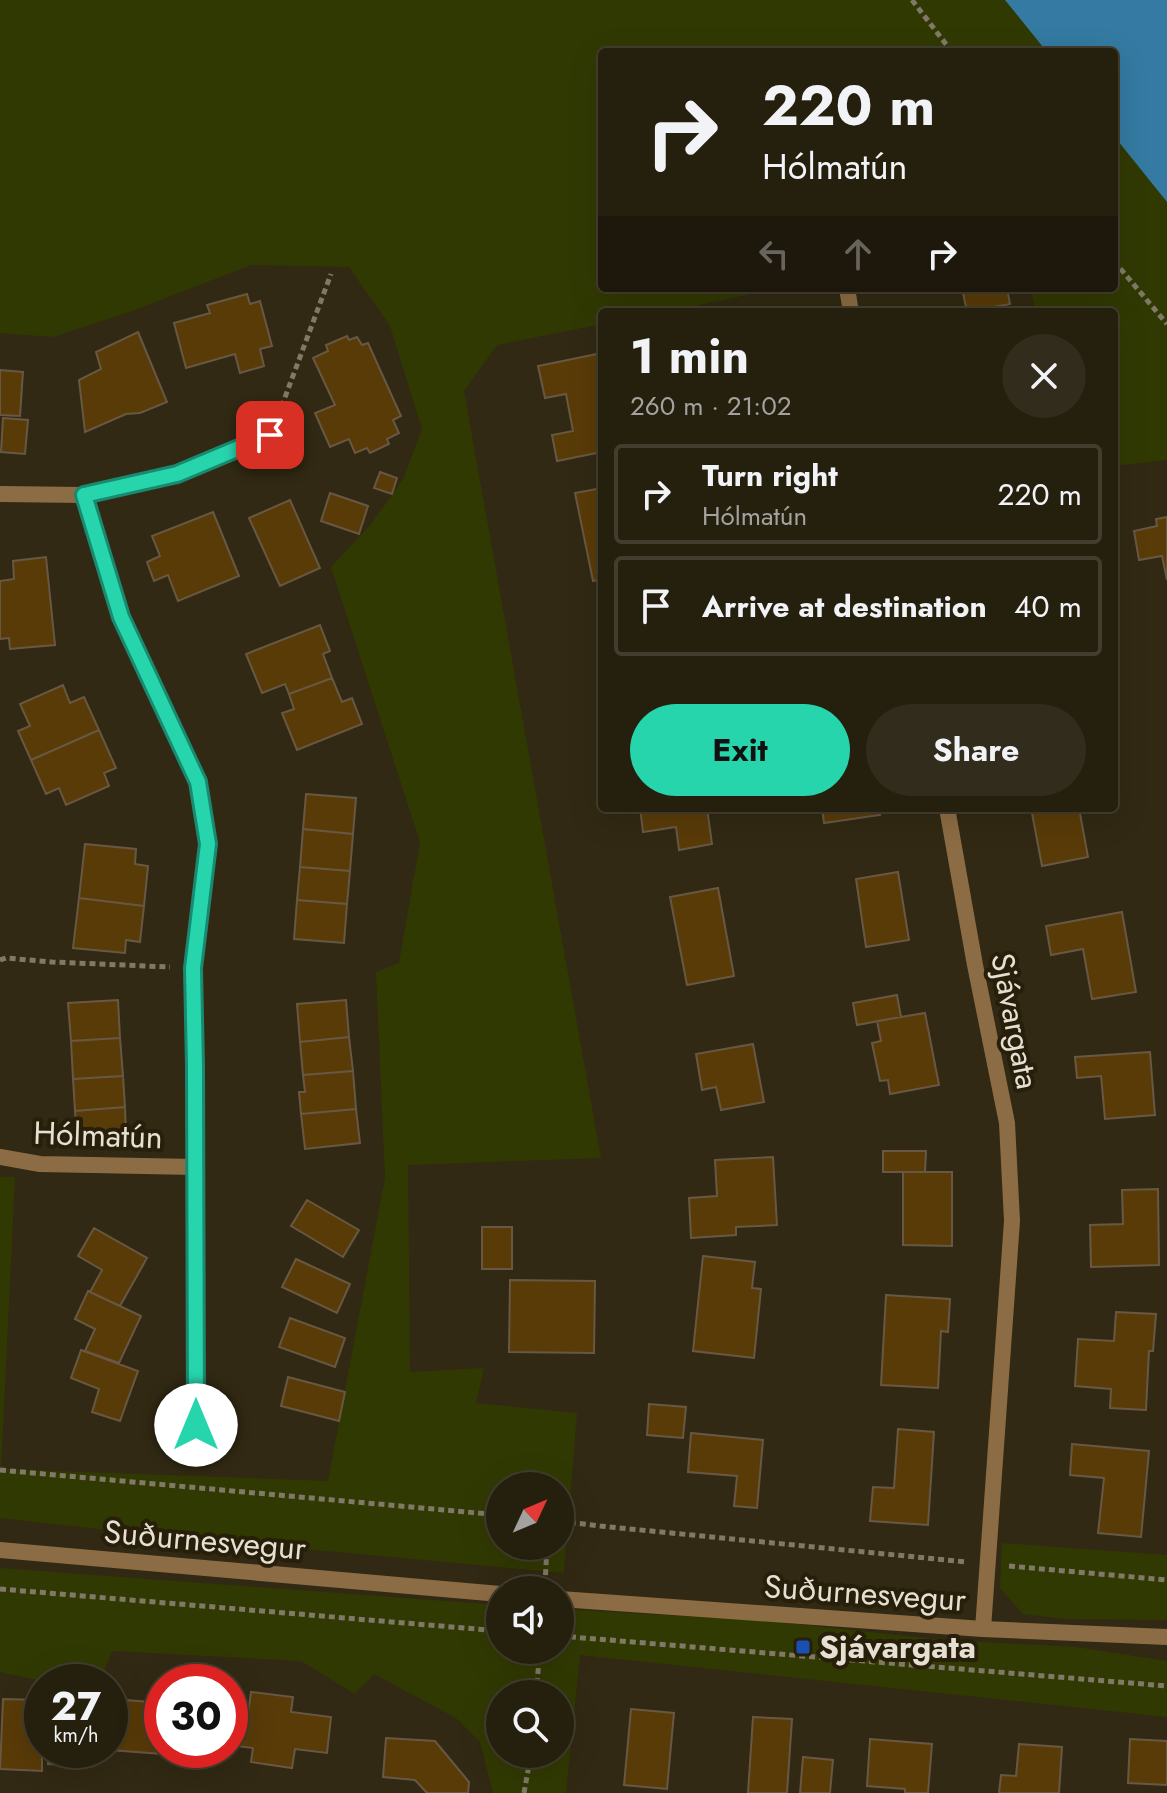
<!DOCTYPE html>
<html lang="en">
<head>
<meta charset="utf-8">
<style>
	body { margin:0; font-family:Jost,sans-serif; background:#312c1c; color:#f1f3f6; height:100vh; display:flex; flex-direction:column; font-size:30px; white-space:nowrap }
	* { box-sizing:border-box; margin:0 }
	p { font-size:26px; color:#a3a29e }
	.icon { flex:none; width:44px; height:44px; fill:none; stroke:currentColor; stroke-width:2; stroke-linecap:round; stroke-linejoin:round }
	.map { position:relative; flex:1; overflow:hidden }
	.drawer { position:absolute; left:598px; top:308px; width:520px; height:504px; display:flex; flex-direction:column; background:#251f0e; border-radius:8px; box-shadow:0 8px 32px #0002,0 0 0 2px #423d2e }
	.drawer>* { flex:none }
	.hud { position:absolute; left:598px; top:48px; width:520px; height:244px; border-radius:8px; box-shadow:0 8px 32px #0002,0 0 0 2px #423d2e; background:#251f0e; color:#f1f3f6; overflow:hidden }
	.needle { width:52px; rotate:46deg }
	.buttons { position:absolute; left:486px; top:1472px; display:grid; gap:16px }
	.buttons a { display:grid; place-items:center; width:88px; height:88px; border-radius:50%; background:#251f0e; box-shadow:0 8px 32px #0002,0 0 0 2px #423d2e; font-size:40px }
	.speed { position:absolute; left:24px; top:1664px; display:flex; gap:16px; font-size:40px; font-weight:700; text-align:center }
	.speed>* { display:grid; place-content:center; width:104px; height:104px; border-radius:50%; background:#251f0e; box-shadow:0 8px 32px #0002,0 0 0 2px #423d2e; line-height:1 }
	.speed small { font-size:20px; font-weight:400 }
	.speed .limit { border:12px solid #d22; background:#fff; color:#111 }
	.pin { position:absolute; display:grid; place-items:center; width:68px; height:68px; color:#fff; margin:-34px; border-radius:16px; box-shadow:0 4px 12px #0006 }
	.me { position:absolute; width:88px; margin:-44px; rotate:0deg; stroke-linejoin:round; filter:drop-shadow(0 0 6px #0008) }
	.turn { display:flex; align-items:center; gap:28px; height:168px; padding:0 32px; font-size:36px }
	.turn .icon { width:104px; height:104px; stroke-width:2.5 }
	.turn b { display:block; font-size:56px; line-height:68px }
	.lanes { display:flex; align-items:center; height:76px; padding:0 32px; background:#0003; justify-content:center; gap:40px; direction:ltr }
	.lanes .off { opacity:.35 }
	.round { display:grid; place-items:center; flex:none; width:84px; height:84px; border-radius:42px; background:#312c1c }
	.head { display:flex; align-items:center; justify-content:space-between; height:136px; padding:0 32px }
	h1 { font-size:48px; font-weight:700; line-height:60px }
	.button { display:flex; gap:16px; margin-top:auto; padding:16px 32px }
	.button a { flex:1; height:92px; border-radius:48px; background:#27d5ad; color:#111; font-size:32px; font-weight:700; line-height:92px; text-align:center }
	.button a+a { background:#312c1c; color:#f1f3f6 }
	ul { padding:0; list-style:none }
	li { display:flex; align-items:center; gap:24px; height:100px; margin:0 16px 12px; padding:0 16px; border:4px solid #423d2e; border-radius:8px }
	li div { flex:1 }
	li b { display:block; font-size:30px }
	li em { font-style:normal }
	.map>svg:first-child { display:block }
	.green { fill:#313903; fill-rule:evenodd }
	.water { fill:#347aa2 }
	.building { fill:#593b08; stroke:#685843; stroke-width:2 }
	.lines { fill:none; stroke-linecap:round; stroke-linejoin:round }
	.path { stroke:#807967; stroke-width:5; stroke-dasharray:6 4; stroke-linecap:butt }
	.minor { stroke:#8c6c44; stroke-width:16 }
	.tertiary { stroke:#8c6c44; stroke-width:16 }
	.route-casing { stroke:#198a70; stroke-width:20 }
	.route { stroke:#27d5ad; stroke-width:14 }
	.transit-dot { fill:#1a4fb4; stroke:#271f09; stroke-width:3 }
	.labels { text-anchor:middle; dominant-baseline:central; stroke-width:8; stroke-linejoin:round; paint-order:stroke }
	.street-label { font-size:32px; fill:#e5e0d3; stroke:#271f09 }
	.poi-label { font-size:32px; font-weight:bold; fill:#e5e0d3; stroke:#271f09; text-anchor:start }
</style>
</head>
<body>
<div class="map">
<svg width="1167" height="1793" viewBox="0 0 1167 1793">
	<rect width="100%" height="100%" fill="#312913"/>
	<path class="green" d="M0,0H1167V460L1114,466V312H1036L1030,288H1114V52H602V288H780L666,312H602V324L497,345L464,391L601,1158L408,1165L410,1372L484,1368L476,1403L577,1413L564,1573L155,1535L0,1518V1177H15L1,1469L328,1481L385,1178L376,972L399,963L420,842L331,567L371,524L403,480L422,429L390,326L349,267L251,265L135,310L53,337L0,333ZM500,1486H560V1546H500Z
		M1002,1543L1167,1555V1620L1065,1619L1023,1614L1000,1588Z
		M0,1568L500,1605V1650H560V1609L766,1621L945,1640L1076,1647L1167,1661V1717L580,1655L566,1793H493L480,1742L456,1718L374,1674L355,1694L301,1661L112,1651L100,1682H46L0,1672ZM500,1694H560V1754H500Z"/>
	<path class="water" d="M1005,0H1167V202L1114,136V52H1047Z"/>
	<path class="building" d="M962,288H1007L1010,304L967,312Z
		M247,294L250,304L260,301L272,346L260,349L264,366L240,373L235,354L186,368L174,323L210,313L207,305Z
		M138,332L167,402L140,413L126,414L85,432L79,380L101,369L96,352Z
		M347,336L349,340L357,337L362,345L368,343L401,416L393,420L399,433L387,439L389,444L370,453L367,448L355,453L349,439L330,447L315,413L335,405L313,358L328,351L326,345Z
		M597,354L602,380V388L597,389L602,413V452L557,461L552,435L573,431L566,394L545,398L538,366Z
		M0,370L23,372L20,416L0,415Z
		M3,418L28,420L25,454L1,452Z
		M380,472L397,478L392,494L374,488Z
		M602,488V579L593,581L575,493Z
		M330,493L368,506L359,534L321,521Z
		M290,500L320,568L280,586L249,518Z
		M213,512L239,576L178,601L168,575L154,581L147,562L160,556L152,536Z
		M1167,517V580L1162,556L1139,560L1134,531L1157,526L1156,519Z
		M46,557L55,645L10,649L9,638L0,639V581L14,579L13,561Z
		M320,625L330,651L323,654L332,678L289,694L285,684L262,693L246,654Z
		M332,678L342,702L352,698L362,724L297,750L282,713L294,709L289,694Z
		M63,685L70,703L84,697L99,730L31,760L18,731L30,726L20,704Z
		M99,730L116,768L104,773L109,786L66,805L59,788L46,794L31,760Z
		M306,794L356,798L353,834L303,829Z
		M640,808H707L712,844L679,850L676,827L643,832Z
		M822,808H879L880,815L824,823Z
		M1031,808H1079L1088,857L1042,866Z
		M303,829L353,834L350,871L300,867Z
		M85,844L136,849L135,864L148,866L144,906L79,898Z
		M300,867L350,871L347,904L297,900Z
		M898,872L909,940L866,947L856,879Z
		M718,888L734,976L687,985L670,897Z
		M79,898L144,906L140,942L126,940L125,953L73,948Z
		M297,900L347,904L344,943L294,939Z
		M1122,912L1136,992L1092,999L1083,949L1051,955L1046,926Z
		M897,995L901,1017L857,1025L853,1003Z
		M118,1000L120,1038L71,1041L68,1003Z
		M346,1000L349,1037L300,1042L297,1004Z
		M925,1013L939,1085L890,1094L888,1080L880,1081L872,1043L881,1041L877,1021Z
		M349,1037L353,1071L303,1075L300,1042Z
		M120,1038L123,1076L73,1079L71,1041Z
		M753,1044L764,1102L721,1110L716,1087L702,1090L696,1054Z
		M1150,1052L1155,1115L1105,1119L1101,1076L1077,1078L1075,1057Z
		M353,1071L356,1109L301,1114L299,1092H305L303,1075Z
		M123,1076L125,1107L75,1111L73,1079Z
		M125,1107L126,1139L77,1143L75,1111Z
		M356,1109L360,1143L305,1149L301,1114Z
		M883,1151H926L925,1172H883Z
		M773,1157L777,1225L736,1227V1235L691,1238L689,1198L717,1196L715,1160Z
		M903,1172H952V1246L903,1245Z
		M1158,1189L1159,1265L1091,1267L1090,1225L1123,1224L1122,1190Z
		M307,1200L359,1230L343,1257L291,1226Z
		M482,1227H512V1269H482Z
		M94,1228L147,1258L120,1306L90,1292L102,1270L78,1256Z
		M703,1256L755,1262L752,1288L761,1289L754,1358L693,1351Z
		M296,1259L350,1284L337,1313L282,1287Z
		M510,1280L595,1281L594,1353L509,1352Z
		M88,1291L141,1316L119,1363L85,1351L95,1329L75,1319Z
		M886,1295L950,1299L948,1332L941,1331L938,1388L881,1385Z
		M1116,1312L1156,1314L1153,1351H1149L1146,1410L1110,1408L1111,1389L1075,1386L1078,1339L1114,1341Z
		M290,1318L345,1338L335,1367L279,1347Z
		M81,1350L138,1371L120,1421L92,1412L99,1389L71,1378Z
		M288,1377L345,1392L339,1421L281,1406Z
		M649,1404L686,1407L683,1438L647,1435Z
		M898,1429L934,1432L928,1525L870,1521L873,1487L894,1488Z
		M691,1433L763,1440L757,1508L734,1506L737,1476L688,1472Z
		M1072,1444L1149,1451L1141,1537L1098,1533L1104,1478L1070,1475Z
		M251,1692L293,1697L291,1712L331,1717L327,1753L295,1749L292,1768L251,1762L253,1748L230,1745V1712L248,1714Z
		M3,1699L42,1700V1771L0,1769Z
		M114,1699L162,1703V1750H203L202,1757L110,1750Z
		M631,1709L674,1713L667,1789L624,1785Z
		M753,1717L792,1719L787,1793H748Z
		M386,1738L435,1741L469,1782L468,1793H427L415,1780L383,1777Z
		M870,1739L932,1744L928,1793H905V1789L867,1786Z
		M1130,1739L1167,1741V1785L1128,1783Z
		M1019,1744L1062,1747L1059,1793H999L1001,1775L1016,1776Z
		M49,1750H76L75,1765L48,1764Z
		M803,1757L833,1760L830,1793H800Z"/>
	<g class="lines">
		<path class="path" d="M912,0L952,52
			M1114,261L1167,324
			M278,416L331,274
			M0,960L6,958L52,962L170,967
			M0,1470L500,1515
			M560,1521L600,1526L967,1562
			M1009,1566L1167,1580
			M545,1585L547,1546
			M0,1589L500,1631
			M560,1636L1167,1686
			M536,1694L540,1650
			M524,1793L531,1754"/>
		<path class="minor" d="M847,288L851,312
			M0,494L84,495L177,474L270,435
			M84,495L121,617L198,782L208,844L193,968L195,1067L196,1453
			M947,808L975,965L1007,1123L1012,1221L983,1629
			M0,1157L40,1164L195,1167"/>
		<path class="tertiary" d="M0,1550L500,1594
			M560,1599L983,1629L1167,1637"/>
	</g>
	<g class="lines">
		<g class="route-casing">
			<path id="route" d="M196,1425L195,1067L193,968L208,844L198,782L121,617L84,495L177,474L270,435"/>
		</g>
		<use href="#route" class="route"/>
	</g>
	<rect class="transit-dot" x="795" y="1639" width="16" height="16" rx="4"/>
	<g class="labels">
		<g class="street-label">
			<text transform="translate(1015 1021) rotate(79)">Sjávargata</text>
			<text transform="translate(98 1135) rotate(2)">Hólmatún</text>
			<text transform="translate(205 1540) rotate(5)">Suðurnesvegur</text>
			<text transform="translate(865 1593) rotate(4)">Suðurnesvegur</text>
		</g>
		<g class="poi-label">
			<text x="819" y="1647">Sjávargata</text>
		</g>
	</g>
</svg>
<div class="buttons">
<a><svg class="needle" viewBox="-14 -14 28 28"><path d="M0-13l5 13h-10z" fill="#e53935"/><path d="M0 13l5-13h-10z" fill="#a3a29e"/></svg></a>
<a><svg class="icon" aria-label="sound" viewBox="0 0 24 24"><path d="M4 9h4l5-4v14l-5-4H4zM17 9q2 3 0 6"/></svg></a>
<a><svg class="icon" aria-label="search" viewBox="0 0 24 24"><circle cx="10" cy="10" r="6"/><path d="M15 15l6 6"/></svg></a>
</div>
<div class="speed"><div>27<small>km/h</small></div><div class="limit">30</div></div>
<div class="pin" style="left:270px;top:435px;background:#d93025"><svg class="icon" aria-label="arrive" viewBox="0 0 24 24"><path d="M6 21V4h12l-3 4 3 4H6"/></svg></div>
<svg class="me" style="left:196px;top:1425px" viewBox="-20 -20 40 40"><circle r="19" fill="#fff"/><path d="M0-13L10 11 0 6-10 11z" fill="#27d5ad"/></svg>
<div class="hud">
<div class="turn"><svg class="icon" aria-label="right" viewBox="0 0 24 24"><path d="M7 20v-9h11M14 6l5 5-5 5"/></svg><div><b>220 m</b>Hólmatún</div></div>
<div class="lanes"><svg class="icon off" aria-label="left" viewBox="0 0 24 24"><path d="M17 20v-9H6M10 6l-5 5 5 5"/></svg><svg class="icon off" aria-label="ahead" viewBox="0 0 24 24"><path d="M12 20V5M6 11l6-6 6 6"/></svg><svg class="icon" aria-label="right" viewBox="0 0 24 24"><path d="M7 20v-9h11M14 6l5 5-5 5"/></svg></div>
</div>
<section class="drawer">
<div class="head"><div><h1>1 min</h1><p>260 m · 21:02</p></div><a class="round"><svg class="icon" aria-label="close" viewBox="0 0 24 24"><path d="M6 6l12 12M18 6L6 18"/></svg></a></div>
<ul>
<li><svg class="icon" aria-label="right" viewBox="0 0 24 24"><path d="M7 20v-9h11M14 6l5 5-5 5"/></svg><div><b>Turn right</b><p>Hólmatún</p></div><em>220 m</em></li>
<li><svg class="icon" aria-label="arrive" viewBox="0 0 24 24"><path d="M6 21V4h12l-3 4 3 4H6"/></svg><div><b>Arrive at destination</b></div><em>40 m</em></li>
</ul>
<div class="button"><a>Exit</a><a>Share</a></div>
</section>
</div>
</body>
</html>
